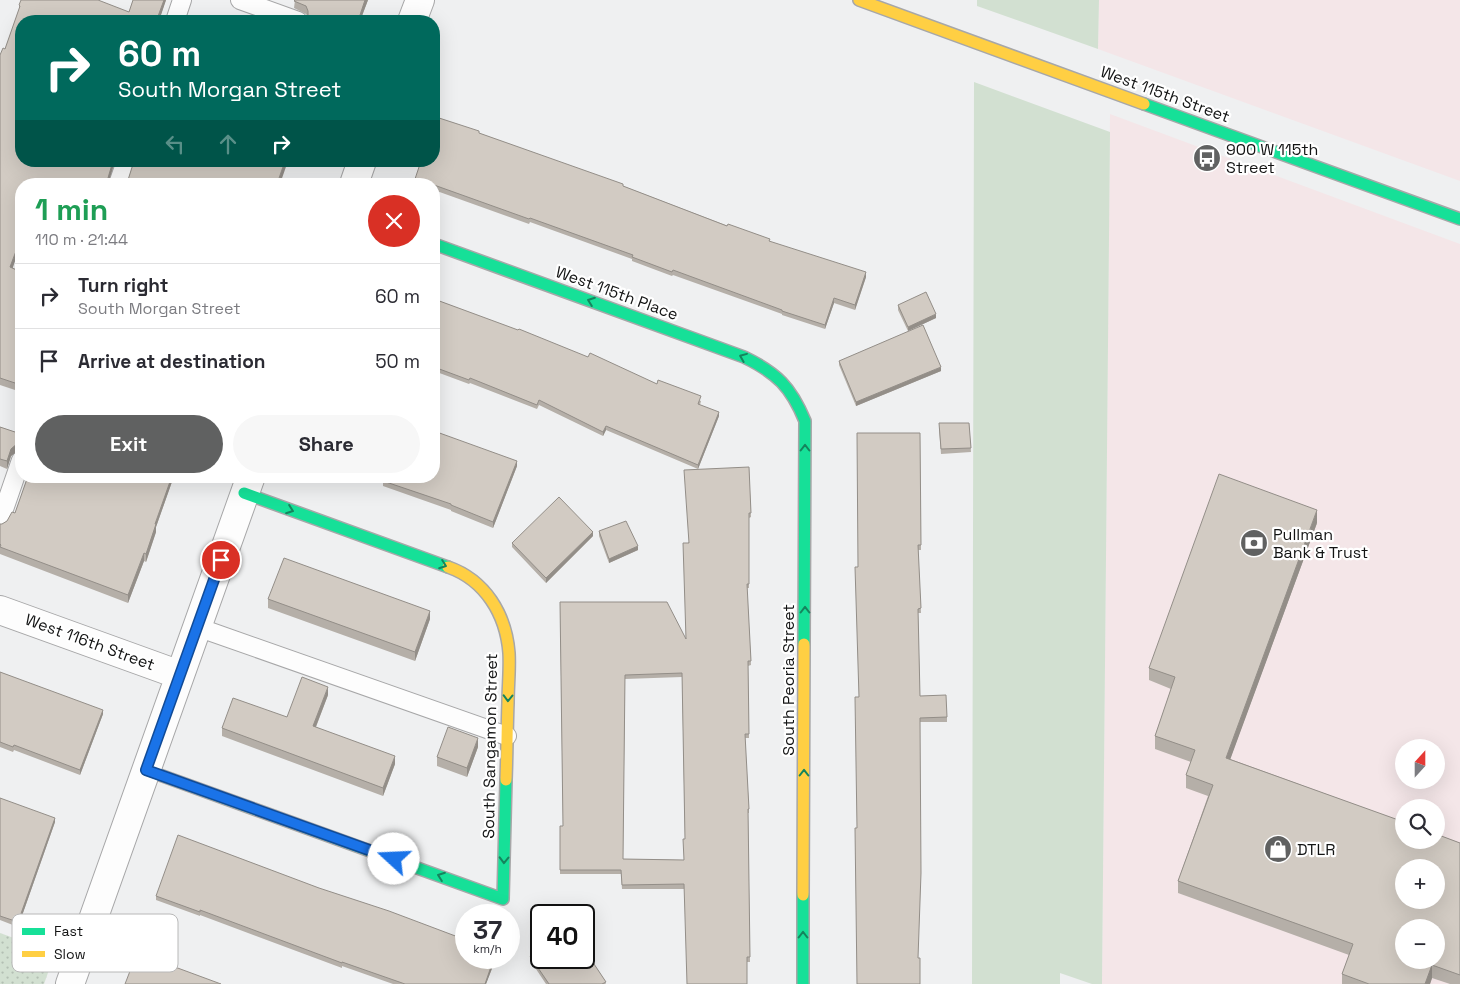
<!DOCTYPE html>
<html lang="en">
<head>
<meta charset="utf-8">
<style>
	body { margin:0; font-family:"Space Grotesk",sans-serif; background:#f7f7f7; color:#2b2b33; height:100vh; display:flex; flex-direction:column; font-size:19px; white-space:nowrap }
	* { box-sizing:border-box; margin:0 }
	p { font-size:16px; color:#7c7c81 }
	.icon { flex:none; width:28px; height:28px; fill:none; stroke:currentColor; stroke-width:2; stroke-linecap:round; stroke-linejoin:round }
	.map { position:relative; flex:1; overflow:hidden }
	.drawer { position:absolute; left:15px; top:178px; width:425px; height:305px; display:flex; flex-direction:column; background:#fff; border-radius:20px; box-shadow:0 5px 20px #0002 }
	.drawer>* { flex:none }
	.guide { position:absolute; left:15px; top:15px; width:425px; height:152px; border-radius:20px; box-shadow:0 5px 20px #0002; background:#00695c; color:#fff; overflow:hidden }
	.needle { width:32px; rotate:21deg }
	.controls { position:absolute; left:1395px; top:739px; display:grid; gap:10px }
	.controls a { display:grid; place-items:center; width:50px; height:50px; border-radius:50%; background:#fff; box-shadow:0 5px 20px #0002; font-size:25px }
	.speed { position:absolute; left:455px; top:904px; display:flex; gap:10px; font-size:25px; font-weight:700; text-align:center }
	.speed>* { display:grid; place-content:center; width:65px; height:65px; border-radius:50%; background:#fff; box-shadow:0 5px 20px #0002; line-height:1 }
	.speed small { font-size:12px; font-weight:400 }
	.speed .limit { border:2px solid #111; border-radius:8px; background:#fff; color:#111 }
	.pin { position:absolute; display:grid; place-items:center; width:42px; height:42px; color:#fff; margin:-21px; border:2px solid #fff; border-radius:50%; box-shadow:0 1px 5px #0007 }
	.me { position:absolute; width:55px; margin:-28px; rotate:290deg; stroke-linejoin:round; filter:drop-shadow(0 0 4px #0008) }
	.turn { display:flex; align-items:center; gap:18px; height:105px; padding:0 20px; font-size:22px }
	.turn .icon { width:65px; height:65px; stroke-width:2.5 }
	.turn b { display:block; font-size:35px; line-height:42px }
	.lanes { display:flex; align-items:center; height:48px; padding:0 20px; background:#0003; justify-content:center; gap:25px; direction:ltr }
	.lanes .off { opacity:.35 }
	.round { display:grid; place-items:center; flex:none; width:52px; height:52px; border-radius:26px; background:#f7f7f7 }
	.head { display:flex; align-items:center; justify-content:space-between; height:85px; padding:0 20px }
	h1 { font-size:30px; font-weight:800; line-height:38px; color:#1e9e55 }
	.button { display:flex; gap:10px; margin-top:auto; padding:10px 20px }
	.button a { flex:1; height:58px; border-radius:30px; background:#606161; color:#fff; font-size:20px; font-weight:800; line-height:58px; text-align:center }
	.button a+a { background:#f7f7f7; color:#2b2b33 }
	ul { padding:0; list-style:none }
	li { display:flex; align-items:center; gap:15px; height:65px; padding:0 20px; border-top:1px solid #e1e1e2 }
	li div { flex:1 }
	li b { display:block; font-size:19px }
	li em { font-style:normal }
	.map>svg:first-child { display:block }
	.commercial { fill:#f4e6e8; fill-rule:evenodd }
	.grass { fill:#d2e0d1 }
	.park { fill:url(#park-dots) }
	.lines { fill:none; stroke-linecap:round; stroke-linejoin:round }
	.lane-casing { stroke:#a7a7a8; stroke-width:20 }
	.street-casing { stroke:#a7a7a8; stroke-width:30 }
	.fast-casing { stroke:#a7a7a8; stroke-width:14 }
	.slow-casing { stroke:#a7a7a8; stroke-width:14 }
	.lane { stroke:#fdfdfd; stroke-width:18 }
	.street { stroke:#fdfdfd; stroke-width:28 }
	.fast { stroke:#16e098; stroke-width:11 }
	.slow { stroke:#ffcf43; stroke-width:11 }
	.wall { fill:#b5afa8; fill-rule:evenodd }
	.shaded-wall { fill:#938e88 }
	.building { fill:#d2cbc3; stroke:#938e88; fill-rule:evenodd }
	.oneway { stroke:#15845d }
	.route-casing { stroke:#114b97; stroke-width:12 }
	.route { stroke:#1a73e8; stroke-width:9 }
	.labels { text-anchor:middle; dominant-baseline:central; stroke-width:4.5; stroke-linejoin:round; paint-order:stroke }
	.street-label { font-size:16px; fill:#131414; stroke:#fff }
	.poi-label { font-size:16px; fill:#131414; stroke:#fff; text-anchor:start }
	.key { fill:#fff; stroke:#b8b8b8; stroke-width:1 }
	.key-label { font-size:14px; fill:#131414 }
</style>
</head>
<body>
<div class="map">
<svg width="1460" height="984" viewBox="0 0 1460 984">
	<defs>
		<pattern id="park-dots" width="8" height="8" patternUnits="userSpaceOnUse" patternTransform="scale(1.25)"><rect width="8" height="8" fill="#d2e0d1"/><path d="M2 2h.1M6 6h.1" fill="none" stroke="#b3bfb3" stroke-width="1.8" stroke-linecap="round"/></pattern>
	</defs>
	<rect width="100%" height="100%" fill="#eff0f1"/>
	<path class="commercial" d="M1099,0H1460V181L1098,49Z
		M1110,114L1460,244V984H1102ZM1404,748H1436V780H1404ZM1404,808H1436V840H1404ZM1404,868H1436V900H1404ZM1404,928H1436V960H1404Z"/>
	<path class="grass" d="M977,0H1099L1098,49L977,6Z
		M974,82L1110,132L1102,984H1092L1060,973V984H972Z"/>
	<path class="park" d="M0,933L55,953L44,984H0Z"/>
	<g class="lines">
		<g class="lane-casing">
			<path id="lane" d="M240,0L298,21
				M175,21L182,0
				M118,184L126,161
				M0,521L21,460
				M197,627L507,736"/>
		</g>
		<g class="street-casing">
			<path id="street" d="M412,21L420,0
				M354,184L362,161
				M0,610L180,675
				M70,984L251,476"/>
		</g>
		<g class="fast-casing">
			<path id="fast" d="M1144,104L1460,219
				M434,244L744,357C777,373 791,387 805,421L804,644
				M244,493L448,567
				M146,770L503,899L506,780
				M803,984V895"/>
		</g>
		<g class="slow-casing">
			<path id="slow" d="M859,0L1144,104
				M448,567C485,580 506,614 509,653C510,669 508,686 508,703C507,728 507,754 506,780
				M803,895L804,644"/>
		</g>
		<use href="#lane" class="lane"/>
		<use href="#street" class="street"/>
		<use href="#fast" class="fast"/>
		<use href="#slow" class="slow"/>
	</g>
	<path class="wall" d="M133,0H166L159,20L21,21L115,161L109,181L21,184L13,268L21,272V392L0,385V55L5,49L19,10V5L129,12Z
		M295,0H368L360,21H305L308,17L306,14L294,8Z
		M479,133L623,186L770,242L866,277L855,310L834,303L825,329L782,315V314L673,275L672,276L632,261V259L530,222L529,224L434,190V184H417L415,183V179Z
		M434,299L701,401L700,405L719,416L698,469L606,430L603,436L539,405L537,409L470,383L469,384L434,371Z
		M898,305L936,318L908,331L898,310Z
		M839,361L941,371L856,406L839,365Z
		M969,423L971,452L941,454L939,428Z
		M0,427L21,434V450H19L11,456L7,469L0,466Z
		M920,433L921,550H918L921,613H918L920,696L947,717V722H920L857,828L859,697L858,567Z
		M517,466L493,528L451,511V510L383,486V481L371,476H434Z
		M749,467L751,517L749,518V588H747L751,665L748,666L749,738H745L749,809V813H748L750,962H747L684,889H622L621,874H560V826H563L560,602L686,639L688,543ZM682,677L685,839L684,860L623,859L625,679Z
		M28,476H174L156,527V532L146,562L144,561L128,603L0,554V524H2L7,521L15,513Z
		M1317,523L1230,759L1460,843V984H1450L1432,978L1430,984H1342V974L1349,955L1178,893V881L1208,796L1186,788V775L1191,762L1155,749V736L1171,689L1149,680V668Z
		M599,531L638,550L609,563L599,536Z
		M593,536L546,583L512,547V543Z
		M268,599L430,619L415,661L268,608Z
		M0,672L103,714L80,775L14,750L13,752L0,747Z
		M328,695L316,727L395,764L383,796L222,736V728L287,717Z
		M478,747L467,777L437,766V757Z
		M0,798L55,822L18,927L0,920Z
		M156,896L466,958H496L486,984H393L342,966V968L200,915V916L156,900Z
		M584,933L590,947L584,950L606,984H546L530,960V956Z"/>
	<path class="shaded-wall" d="M164,0H166L159,21L157,19Z
		M365,0H368L360,21H358Z
		M113,161H115L108,184V178Z
		M285,161H288L280,184H277Z
		M21,238V245L10,275V267Z
		M866,272V277L855,310V305Z
		M834,298V303L825,329V325Z
		M936,314V318L908,331V327Z
		M941,367V371L856,406V402Z
		M719,412V416L698,469V465Z
		M606,426V430L603,436V432Z
		M19,442V450L11,456L7,469V461L11,449Z
		M517,461V466L493,528V522Z
		M172,476H174L156,527V532L146,562V554L155,524Z
		M1317,510V523L1226,771V758Z
		M593,532V536L546,583V578Z
		M638,546V550L609,563V559Z
		M144,553V561L128,603V595Z
		M430,611V619L415,661V652Z
		M328,687V695L313,734V726Z
		M103,710V714L80,775V770Z
		M478,738V747L467,777V768Z
		M395,756V764L383,796V788Z
		M55,818V822L18,927V922Z
		M590,942V947L584,950V946Z
		M494,958H496L486,984H485Z
		M1432,965V978L1430,984H1425Z"/>
	<path class="building" d="M21,0H98L129,12L133,0H164L157,19L162,21H21V161H113L108,178L110,184H21V238L10,267L21,272V385L0,378V55L3,48L5,49L20,6L19,5Z
		M295,0H365L358,21H353L337,16L335,21H305L308,17V11L306,6L294,1Z
		M436,117L479,131V133L623,184V186L727,226L728,224L770,239L769,241L866,272L855,305L834,298L825,325L782,311V310L673,270L672,272L632,257L633,255L530,218L529,219L434,185V184H429L415,179L421,161H434V123Z
		M134,161H285L277,184H125L128,180Z
		M926,292L936,314L908,327L898,305Z
		M434,299L518,330L519,329L588,357L590,353L657,384L658,380L701,396L698,404L719,412L698,465L606,426L603,432L539,400L537,405L470,378L469,380L434,367Z
		M923,325L941,367L856,402L839,361Z
		M939,423H969L971,448L941,449Z
		M0,427L21,434V442H19L11,449L7,461L0,459Z
		M434,431L517,461L493,522L451,505V504L383,481L385,476H434Z
		M857,433H920L921,545H918L921,608L918,609L920,696L946,695L947,717L920,718L921,873L918,958H920V984H857L855,828H857L855,697H859L855,567H858Z
		M749,467L751,513H749V584H747L751,661H748L749,734H745L749,809H748L750,957H747V984H687L684,884L622,885L621,870H560V826H563L560,602H667L686,639L683,543H689L684,470ZM682,673L685,839H683L684,860L623,859L625,675Z
		M1219,474L1317,510L1226,758L1404,822V840H1436V834L1460,843V975L1432,965L1425,984H1369L1342,974L1353,944L1178,881L1213,785L1186,775L1195,750L1155,736L1175,677L1149,668ZM1404,868H1436V900H1404ZM1404,928H1436V960H1404Z
		M28,476H172L155,524H156L146,554L144,553L128,595L0,547L1,545L0,544V524H2L7,521L12,512L15,513Z
		M559,497L593,532L546,578L512,543Z
		M626,521L638,546L609,559L599,531Z
		M284,558L430,611L415,652L268,599Z
		M0,672L103,710L80,770L14,745L13,747L0,742Z
		M302,677L328,687L313,726L395,756L383,788L222,728L233,698L287,717Z
		M448,727L478,738L467,768L437,757Z
		M0,798L55,818L18,922L0,916Z
		M178,835L319,888L389,911L466,940V958H494L485,984H405L342,962V963L200,910V912L156,896Z
		M584,933L590,942L584,946Z
		M541,949V958H584V949L606,982L602,984H549L530,956Z
		M137,953L221,984H125Z"/>
	<defs><path id="oneway-chevron" d="M-2-3.5L2.5 0L-2 3.5" fill="none" stroke-width="1.6" stroke-linecap="round" stroke-linejoin="round" transform="scale(1.25)"/></defs>
	<g class="oneway">
		<use href="#oneway-chevron" transform="translate(591 301) rotate(-160)"/>
		<use href="#oneway-chevron" transform="translate(743 357) rotate(-158)"/>
		<use href="#oneway-chevron" transform="translate(805 448) rotate(-90)"/>
		<use href="#oneway-chevron" transform="translate(290 510) rotate(20)"/>
		<use href="#oneway-chevron" transform="translate(443 565) rotate(20)"/>
		<use href="#oneway-chevron" transform="translate(805 610) rotate(-90)"/>
		<use href="#oneway-chevron" transform="translate(508 698) rotate(91)"/>
		<use href="#oneway-chevron" transform="translate(804 773) rotate(-90)"/>
		<use href="#oneway-chevron" transform="translate(504 860) rotate(91)"/>
		<use href="#oneway-chevron" transform="translate(441 876) rotate(-160)"/>
		<use href="#oneway-chevron" transform="translate(803 935) rotate(-90)"/>
	</g>
	<g class="lines">
		<g class="route-casing">
			<path id="route" d="M221,560L146,770L394,859"/>
		</g>
		<use href="#route" class="route"/>
	</g>
	<defs>
		<g id="bus-disc" transform="scale(1.4375)"><circle r="9.5" fill="#606161" stroke="#fff"/><path d="M-5-6H5V4H4V6H2V4H-2V6H-4V4H-5ZM-3.5-4V0h7V-4ZM-3.5 1.2v1.5H-2V1.2ZM2 1.2v1.5H3.5V1.2Z" fill="#fff"/></g>
		<g id="bank-disc" transform="scale(1.4375)"><circle r="9.5" fill="#606161" stroke="#fff"/><path d="M-6-4H6V4H-6ZM0-2.3a2.3 2.3 0 1 0 0 4.6a2.3 2.3 0 1 0 0-4.6Z" fill="#fff"/></g>
		<g id="shop-disc" transform="scale(1.4375)"><circle r="9.5" fill="#606161" stroke="#fff"/><path d="M-5-2.5h2.3a2.7 3.5 0 0 1 5.4 0H5L5.5 6h-11ZM-1.5-2.5h3a1.5 2.3 0 0 0-3 0Z" fill="#fff"/></g>
	</defs>
	<g fill-rule="evenodd">
		<use href="#bus-disc" x="1207" y="158"/>
		<use href="#bank-disc" x="1254" y="543"/>
		<use href="#shop-disc" x="1278" y="849"/>
	</g>
	<g class="labels">
		<g class="street-label">
			<text transform="translate(1165 94) rotate(20)">West 115th Street</text>
			<text transform="translate(617 293) rotate(20)">West 115th Place</text>
			<text transform="translate(90 642) rotate(20)">West 116th Street</text>
			<text transform="translate(788 680) rotate(-90)">South Peoria Street</text>
			<text transform="translate(490 746) rotate(-89)">South Sangamon Street</text>
		</g>
		<g class="poi-label">
			<text x="1226" y="149">900 W 115th<tspan x="1226" dy="18">Street</tspan></text>
			<text x="1273" y="534">Pullman<tspan x="1273" dy="18">Bank &amp; Trust</tspan></text>
			<text x="1297" y="849">DTLR</text>
		</g>
	</g>
	<rect x="12" y="914" width="166" height="58" rx="8" class="key"/>
	<rect x="22" y="928" width="23" height="7" fill="#16e098"/>
	<rect x="22" y="951" width="23" height="6" fill="#ffcf43"/>
	<g class="key-label">
		<text x="54" y="936">Fast</text>
		<text x="54" y="959">Slow</text>
	</g>
</svg>
<div class="controls">
<a><svg class="needle" viewBox="-14 -14 28 28"><path d="M0-13l5 13h-10z" fill="#e53935"/><path d="M0 13l5-13h-10z" fill="#7c7c81"/></svg></a>
<a><svg class="icon" aria-label="search" viewBox="0 0 24 24"><circle cx="10" cy="10" r="6"/><path d="M15 15l6 6"/></svg></a>
<a>+</a>
<a>−</a>
</div>
<div class="speed"><div>37<small>km/h</small></div><div class="limit">40</div></div>
<div class="pin" style="left:221px;top:560px;background:#d93025"><svg class="icon" aria-label="arrive" viewBox="0 0 24 24"><path d="M6 21V4h12l-3 4 3 4H6"/></svg></div>
<svg class="me" style="left:394px;top:859px" viewBox="-20 -20 40 40"><circle r="19" fill="#fff"/><path d="M0-13L10 11 0 6-10 11z" fill="#1a73e8"/></svg>
<div class="guide">
<div class="turn"><svg class="icon" aria-label="right" viewBox="0 0 24 24"><path d="M7 20v-9h11M14 6l5 5-5 5"/></svg><div><b>60 m</b>South Morgan Street</div></div>
<div class="lanes"><svg class="icon off" aria-label="left" viewBox="0 0 24 24"><path d="M17 20v-9H6M10 6l-5 5 5 5"/></svg><svg class="icon off" aria-label="ahead" viewBox="0 0 24 24"><path d="M12 20V5M6 11l6-6 6 6"/></svg><svg class="icon" aria-label="right" viewBox="0 0 24 24"><path d="M7 20v-9h11M14 6l5 5-5 5"/></svg></div>
</div>
<section class="drawer">
<div class="head"><div><h1>1 min</h1><p>110 m · 21:44</p></div><a class="round" style="background:#d93025;color:#fff"><svg class="icon" aria-label="close" viewBox="0 0 24 24"><path d="M6 6l12 12M18 6L6 18"/></svg></a></div>
<ul>
<li><svg class="icon" aria-label="right" viewBox="0 0 24 24"><path d="M7 20v-9h11M14 6l5 5-5 5"/></svg><div><b>Turn right</b><p>South Morgan Street</p></div><em>60 m</em></li>
<li><svg class="icon" aria-label="arrive" viewBox="0 0 24 24"><path d="M6 21V4h12l-3 4 3 4H6"/></svg><div><b>Arrive at destination</b></div><em>50 m</em></li>
</ul>
<div class="button"><a>Exit</a><a>Share</a></div>
</section>
</div>
</body>
</html>
